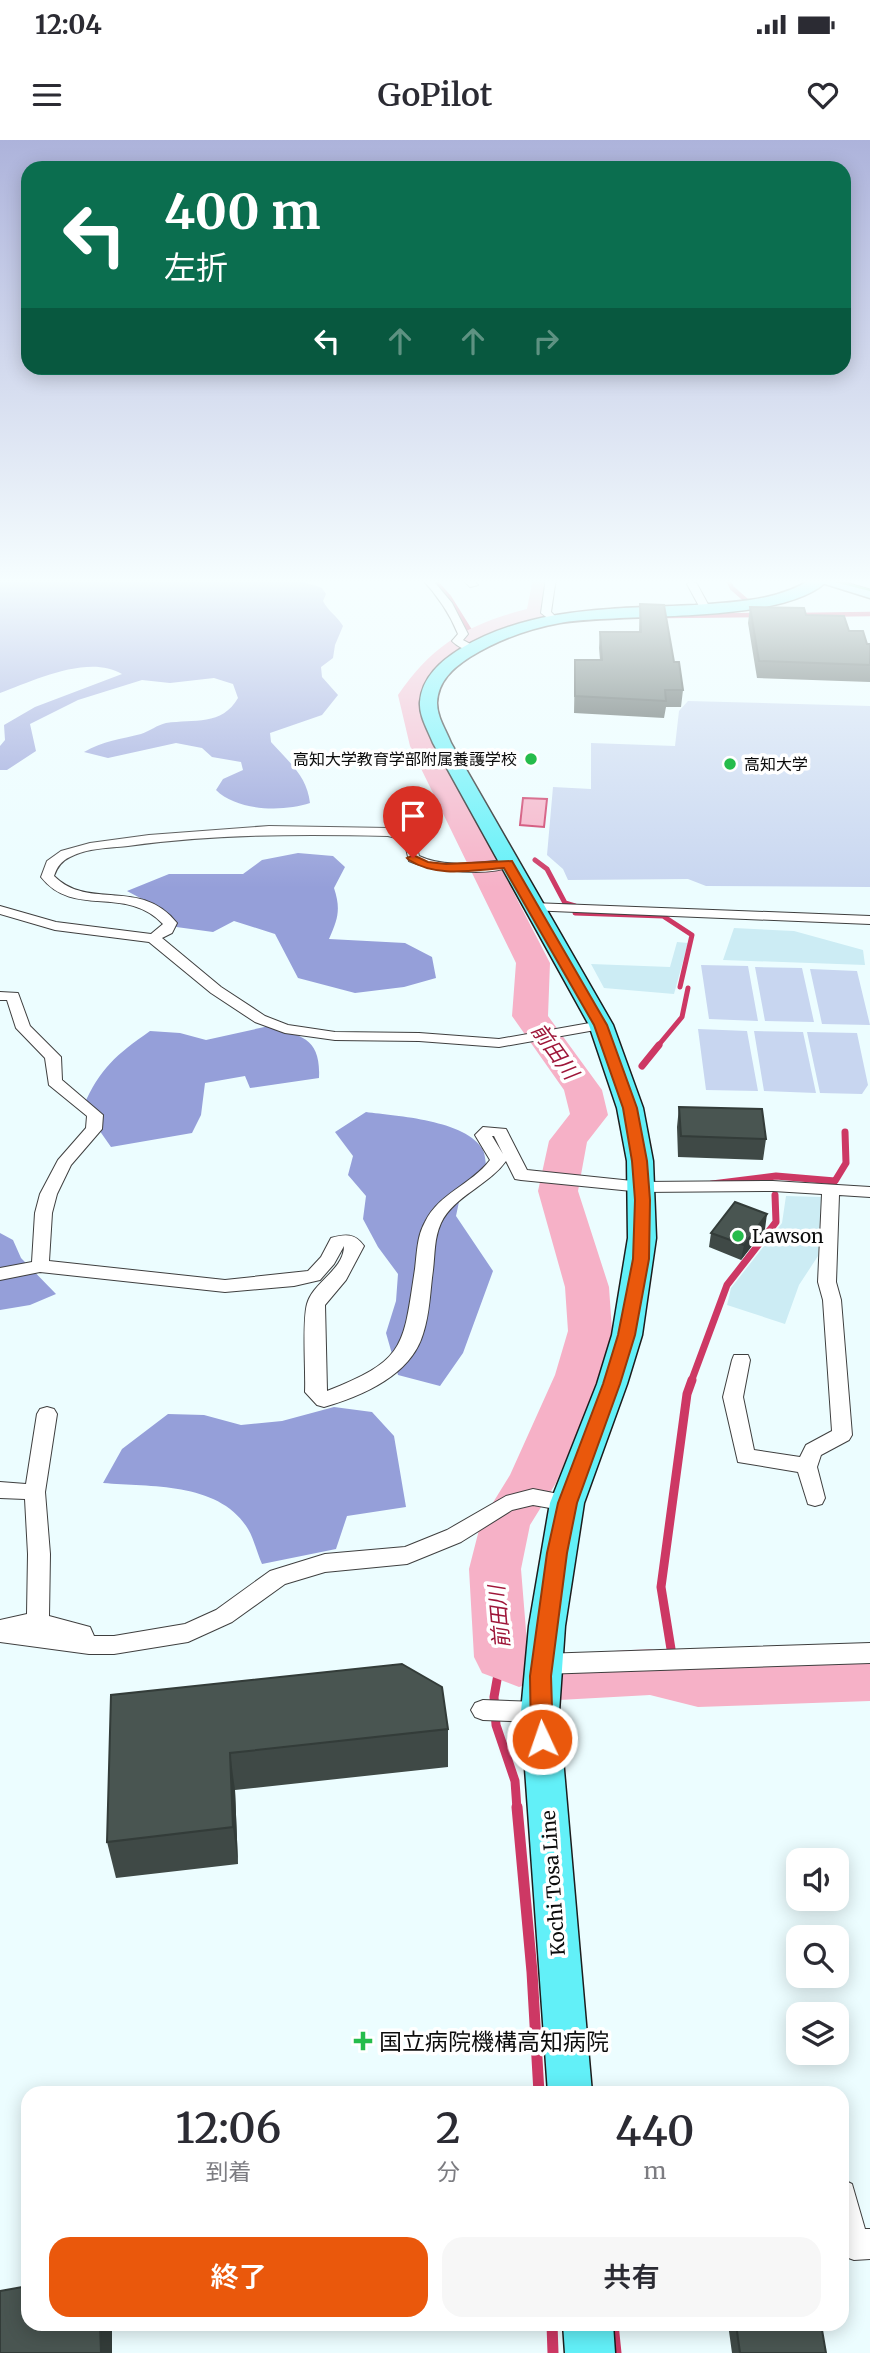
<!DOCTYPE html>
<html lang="ja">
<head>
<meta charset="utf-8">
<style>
	body { margin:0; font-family:Merriweather,"Noto Sans JP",serif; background:#f7f7f7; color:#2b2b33; height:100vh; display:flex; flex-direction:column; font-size:26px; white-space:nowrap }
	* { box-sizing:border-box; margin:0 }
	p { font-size:23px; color:#7c7c81 }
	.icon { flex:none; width:38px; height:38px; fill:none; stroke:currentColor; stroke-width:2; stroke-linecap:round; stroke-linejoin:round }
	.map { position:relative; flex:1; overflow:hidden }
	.drawer { position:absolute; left:21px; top:1946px; width:828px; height:245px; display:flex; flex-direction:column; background:#fff; border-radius:21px; box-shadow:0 4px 18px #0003 }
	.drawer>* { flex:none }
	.top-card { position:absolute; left:21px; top:21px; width:830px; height:214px; border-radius:21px; box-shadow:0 4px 18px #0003; background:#0b6e4f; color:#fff; overflow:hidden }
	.controls { position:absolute; left:786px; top:1708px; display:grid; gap:14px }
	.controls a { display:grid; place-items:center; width:63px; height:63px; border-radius:14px; background:#fff; box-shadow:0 4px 18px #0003; font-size:35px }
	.pin { position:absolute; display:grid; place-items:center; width:60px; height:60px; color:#fff; margin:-72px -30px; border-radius:50% 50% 50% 0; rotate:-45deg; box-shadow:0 0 7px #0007 }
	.pin .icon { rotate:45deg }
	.me { position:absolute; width:77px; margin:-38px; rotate:357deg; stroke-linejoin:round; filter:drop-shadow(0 0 5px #0008) }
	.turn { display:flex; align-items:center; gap:24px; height:147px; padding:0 28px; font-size:32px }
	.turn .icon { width:91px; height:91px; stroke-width:2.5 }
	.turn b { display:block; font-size:49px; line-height:60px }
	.lanes { display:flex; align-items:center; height:66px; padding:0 28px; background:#0003; justify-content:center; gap:35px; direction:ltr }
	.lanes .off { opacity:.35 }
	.eta { display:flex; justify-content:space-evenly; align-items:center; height:119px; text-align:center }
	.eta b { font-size:42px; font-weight:600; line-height:49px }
	.cta { display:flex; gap:14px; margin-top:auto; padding:14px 28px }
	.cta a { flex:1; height:80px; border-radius:21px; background:#ea580c; color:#fff; font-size:28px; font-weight:600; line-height:80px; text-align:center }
	.cta a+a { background:#f7f7f7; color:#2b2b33 }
	.status { display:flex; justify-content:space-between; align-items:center; height:49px; padding:0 35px; background:#fff; direction:ltr }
	.status svg { height:19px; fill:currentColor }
	header { display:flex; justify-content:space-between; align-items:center; height:91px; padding:0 28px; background:#fff; font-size:32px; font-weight:600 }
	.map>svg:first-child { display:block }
	.farmland { fill:#ccecf4 }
	.forest { fill:#959fd9 }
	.pitch { fill:#c8d6f0 }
	.water { fill:#f6b1c7; stroke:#cd3864; stroke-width:2 }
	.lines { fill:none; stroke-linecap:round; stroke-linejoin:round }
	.stream-far4 { stroke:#cd3864; stroke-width:4.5 }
	.stream-far3 { stroke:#cd3864; stroke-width:5 }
	.stream-far2 { stroke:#cd3864; stroke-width:7 }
	.stream-far1 { stroke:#cd3864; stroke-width:9 }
	.stream { stroke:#cd3864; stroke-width:11 }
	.river { fill:#f6b1c7; fill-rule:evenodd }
	.minor-casing { stroke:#3f3f3f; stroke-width:2 }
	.secondary-casing { stroke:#2e2e2e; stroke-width:3 }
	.primary-casing { stroke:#1d1d1d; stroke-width:3 }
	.minor { fill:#fff; fill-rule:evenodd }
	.secondary { fill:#a7eeff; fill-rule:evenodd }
	.primary { fill:#62f0f8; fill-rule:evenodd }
	.tram { stroke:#25bc4b; stroke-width:2 }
	.wall { fill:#3f4946 }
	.shaded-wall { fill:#333c39 }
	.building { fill:#495551; stroke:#333c39; stroke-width:2 }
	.route { fill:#ea580c; stroke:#983908; stroke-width:2 }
	.poi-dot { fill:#25bc4b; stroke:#fff; stroke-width:2.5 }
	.labels { text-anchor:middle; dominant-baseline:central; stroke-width:7; stroke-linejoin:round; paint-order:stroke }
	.far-poi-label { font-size:16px; fill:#0c0c0c; stroke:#fff; text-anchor:end }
	.poi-label { font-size:19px; fill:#0c0c0c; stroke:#fff; text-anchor:start }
	.street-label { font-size:19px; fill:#0c0c0c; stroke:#fff }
	.water-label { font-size:21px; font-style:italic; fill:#9e1639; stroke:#fff }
	.near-poi-label { font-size:23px; fill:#0c0c0c; stroke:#fff; text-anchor:start }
</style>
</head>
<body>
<div class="status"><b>12:04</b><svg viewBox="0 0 49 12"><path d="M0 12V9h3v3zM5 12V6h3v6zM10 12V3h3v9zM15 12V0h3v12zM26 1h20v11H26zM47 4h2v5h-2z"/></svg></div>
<header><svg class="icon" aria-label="menu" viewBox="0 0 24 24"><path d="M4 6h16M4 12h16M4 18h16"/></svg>GoPilot<svg class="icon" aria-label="heart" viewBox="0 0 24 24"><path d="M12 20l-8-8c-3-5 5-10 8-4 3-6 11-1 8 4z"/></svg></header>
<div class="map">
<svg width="870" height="2213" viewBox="0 0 870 2213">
	<rect width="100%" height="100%" fill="#ecfdff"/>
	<path class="farmland" d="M734,788L794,791L863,810L865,825L723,820Z
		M677,802L688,803L674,854L604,848L591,824L670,827Z
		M786,1056L821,1057L818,1116L799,1145L785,1184L727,1165L731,1148L782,1083Z"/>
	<path class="forest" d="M0,438H261L308,443L322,448L326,454L323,461C328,471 337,476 343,486L335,505L333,518L321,527L322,537L338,555L322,575L270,593L271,602C289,622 307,636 310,663C283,672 237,671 216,650L223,639L243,630L241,622L212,617L202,608L176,603L108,618L84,612C103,601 121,599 141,594C150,591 157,585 166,583C194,579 222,586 238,558L233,544L214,538L170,543L142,540L78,560L30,584L36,611L7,630H0V606L5,600L4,585L35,567L122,534C88,514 33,541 0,553Z
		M298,713L333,716L345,727L334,748C341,769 338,779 329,799L405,803L432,817L436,838L404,847L355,853L298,838L275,794L234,781L213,792L169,786L159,768L127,751L169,734H243L262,720Z
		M269,886C302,896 321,898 319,938L250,948L245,936L205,943L201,975L192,993L111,1007L83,967C100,928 116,915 150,891L180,893L206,900Z
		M366,972C396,976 467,980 483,1010C486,1017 486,1029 487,1037L460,1057L456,1076L493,1131L463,1213L440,1246L398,1235L386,1193L396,1161L398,1134L378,1107L363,1079L366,1056L348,1035L353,1016L335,992Z
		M0,1093L13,1100L21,1118L56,1154L30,1165L0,1170Z
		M334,1267L372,1272L394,1296L406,1367L347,1376L336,1409L262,1424C257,1413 254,1399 248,1389C220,1342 151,1347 103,1343L122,1309L168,1274L204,1275L241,1285L282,1281Z"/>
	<path class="pitch" d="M688,561L870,566V747L706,746L688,739L568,740L563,729L547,715L553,647L591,649V603L675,606L679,571Z
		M701,825L748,826L758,881L709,879Z
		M755,827L802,828L814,882L765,881Z
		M810,829L857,831L870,885L822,884Z
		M698,889L747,891L758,951L706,950Z
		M754,891L803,892L816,953L764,951Z
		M807,892L857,893L868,945L862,954L820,953Z"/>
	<path class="water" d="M523,658L547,659L544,687L520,685Z"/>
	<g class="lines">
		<path class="stream-far4" d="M432,438L449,457L472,494
			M727,438L732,448L748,462
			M861,438L870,440
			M797,475L870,474
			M668,476L757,475"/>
		<path class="stream-far3" d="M535,720L547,729L565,763L575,766
			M575,773L663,776L692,795L680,847
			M657,907L682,877L688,848"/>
		<path class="stream-far2" d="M642,926L659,905
			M712,1044L776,1036L835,1041L846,1023L845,992
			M691,1242L727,1145L776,1082L775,1055"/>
		<path class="stream-far1" d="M671,1509L661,1447L687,1254L692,1240
			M501,1517L494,1557L496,1585L515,1641L517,1669"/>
		<path class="stream" d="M517,1667L532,1832L539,1953
			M552,2184L553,2213
			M613,2184L616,2213"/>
		<path class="river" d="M533,438H555L550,473L546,478C494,491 456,511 424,555L438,606L550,823L548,876L602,950L608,975L587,1002L578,1051L609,1147L612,1191L601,1235L556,1343L530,1385L521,1429L527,1503L538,1508L544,1519L559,1514L650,1509L698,1519L870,1515V1561L698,1567L650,1555L559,1560L540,1554L534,1542L519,1547L482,1533L474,1517L469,1429L481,1382L510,1335L555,1235L568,1191L565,1147L538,1051L549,1001L570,974L564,950L512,876L516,823L410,606L398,555C433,504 468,484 527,469Z"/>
		<g class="minor-casing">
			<path id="minor" d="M421,438H431L452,463L468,494L463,500L474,506V510C466,512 457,506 452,501L458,494C449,472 437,455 421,438Z
				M461,438H471L478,445L470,447Z
				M546,438H556L551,472L559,480L554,483L541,473Z
				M692,441L697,444L710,468L708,470L700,468L687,444Z
				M269,686L389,688L414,695L419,716C447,729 478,722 508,720L514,724C496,738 430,731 409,721L404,700L388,696C301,694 214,694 128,706C109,708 87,708 70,717C61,721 57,727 54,736C89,771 141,737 177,783L172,793L162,798L221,847L265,876L288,885L335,892L419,893L499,899L601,881L608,885L601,889L499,907L419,901L335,900L285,893L255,882L211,853L149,802L55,790L0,774V766L56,782L151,794L163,784C125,744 74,779 41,737L47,721L61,711L90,703L149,695Z
				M533,763L870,776V784L528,770V764Z
				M0,852L18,853L30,886L61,917L62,940L103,975L102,989L71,1025L57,1054L52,1073L49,1121L225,1140L308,1131L321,1117L331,1098C345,1094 355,1093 364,1106L346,1140L325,1165L327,1251C406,1220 403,1207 415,1129C417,1113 417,1096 425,1082C439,1053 471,1045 490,1020L475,995L483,987L506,989L527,1030L642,1042L773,1041L870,1047V1057L839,1055L836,1142L841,1160L852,1295L849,1300L821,1315L817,1327L825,1358L822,1364L815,1366L808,1364L798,1332L738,1322L723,1257L732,1220L734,1215H748L750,1220L743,1257L754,1310L800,1317L806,1305L832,1291L823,1160L818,1142L822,1054L773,1051L642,1052L521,1040L515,1039L506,1021C489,1045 454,1056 441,1083C434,1098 435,1114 433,1130C430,1151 430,1173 423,1194C411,1235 362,1256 324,1267L317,1265L305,1252C306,1230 302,1183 307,1164C313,1142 344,1130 344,1106L334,1124L320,1140L294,1146L225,1152L40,1132L0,1140V1128L32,1122L35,1073L40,1054L58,1020L86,988L87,976L49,945L45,918L16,888L7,860H0ZM492,996H494L503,1014Z
				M47,1267L54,1269L57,1274L45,1352L50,1414L49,1476L90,1487L94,1496H114L185,1484L216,1470L270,1431L325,1414L405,1407L447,1390L506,1356L533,1349L574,1357L577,1363L574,1369L567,1371L533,1365L512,1370L461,1402L407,1424L325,1432L285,1444L232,1482L188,1502L114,1514H89L0,1502V1480L27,1474L28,1414L25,1359L0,1358V1342L26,1344L37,1274L40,1269Z
				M870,1503V1523L542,1534L534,1531L531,1524L534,1517L542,1514Z
				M483,1560L540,1562L548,1565L552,1572L548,1579L540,1582L483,1580L475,1577L471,1570L475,1563Z
				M842,2039L852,2044L865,2089H870V2119L854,2120L843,2116L842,2111Z"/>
		</g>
		<g class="secondary-casing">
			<path id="secondary" d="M806,438H829L870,450V458Z"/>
		</g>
		<g class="primary-casing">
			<path id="primary" d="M813,438H830C789,486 623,472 560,483C527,489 498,500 470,517C453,528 438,541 437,563C437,577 446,590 451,603L613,885L643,968L653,1021L656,1098L642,1195L627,1244L584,1363L565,1486L559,1572L592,1953H548L521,1572L529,1486L550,1363L597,1244L612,1195L628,1098L627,1021L617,968L589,885L433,603C428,590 419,576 420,562C422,537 441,521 460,509C531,466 615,469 695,465C735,462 779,461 813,438Z
				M563,2184H613L615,2213H565Z"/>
		</g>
		<use href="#minor" class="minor"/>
		<use href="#secondary" class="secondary"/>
		<use href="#primary" class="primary"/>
		<path class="tram" d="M823,438L870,450"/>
	</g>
	<path class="wall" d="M640,464L674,522L683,550L681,567H666L664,578L574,573L575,520H600L599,508L600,492H639Z
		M750,467L806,475L849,491L867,504H870V542L757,538L748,483Z
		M679,967L766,999L763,1020L678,1017L677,987Z
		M765,1089L741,1120L709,1107L711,1093Z
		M111,1555L448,1589V1627L235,1650L238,1724L116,1738L107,1702Z
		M728,2184H821L826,2213H732Z"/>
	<path class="shaded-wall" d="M767,1074L765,1089L741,1120L744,1105Z
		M230,1613L235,1650L238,1724L233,1687Z
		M100,2184H112V2213H101Z"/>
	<path class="building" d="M640,464L664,465L674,522H679L683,550H665L666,561L575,556V520H602L600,492H641Z
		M750,467L804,468L806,475L844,476L849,491H863L867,504H870V525L759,521Z
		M679,967L762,969L766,999L681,996Z
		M735,1062L767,1074L744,1105L711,1093Z
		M402,1524L442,1547L448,1589L230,1613L233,1687L107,1702L111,1555Z
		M28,2146V2184H100L101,2213H0V2151Z
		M736,2184H821L826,2213H740Z"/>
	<linearGradient id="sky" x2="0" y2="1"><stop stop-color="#adb3db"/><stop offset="0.59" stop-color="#f6feff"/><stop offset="1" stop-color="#f6feff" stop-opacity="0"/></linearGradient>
	<rect width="870" height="748" fill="url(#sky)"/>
	<path class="route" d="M413,715L428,722L446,724L512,721L607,885L637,968L647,1021L650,1060L649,1119L635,1195L620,1244L577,1363L567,1413L551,1536L553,1599L549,1606L542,1609L534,1606L531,1599L530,1536L547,1413L558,1363L603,1244L618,1195L633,1119L635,1060L632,1021L623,968L594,885L504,728C473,730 437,738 409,720L407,718Z"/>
	<g class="poi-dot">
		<circle cx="531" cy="619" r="7"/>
		<circle cx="730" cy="624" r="7"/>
		<circle cx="738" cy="1096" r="7"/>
		<path d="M359.5 1890.5h7v7h7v7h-7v7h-7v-7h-7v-7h7z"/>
	</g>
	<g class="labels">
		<g class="far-poi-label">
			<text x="517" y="619">高知大学教育学部附属養護学校</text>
			<text x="744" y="624" text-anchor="start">高知大学</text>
		</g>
		<g class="poi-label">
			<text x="752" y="1096">Lawson</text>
		</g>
		<g class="street-label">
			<text transform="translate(553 1743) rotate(-94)">Kochi Tosa Line</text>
		</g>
		<g class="water-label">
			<text transform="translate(555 911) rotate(54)">前田川</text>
			<text transform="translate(499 1477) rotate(-95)">前田川</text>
		</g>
		<g class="near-poi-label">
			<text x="379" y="1901">国立病院機構高知病院</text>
		</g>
	</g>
</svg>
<div class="controls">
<a><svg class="icon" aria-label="sound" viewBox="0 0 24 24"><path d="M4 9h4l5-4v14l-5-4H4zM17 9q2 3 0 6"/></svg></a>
<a><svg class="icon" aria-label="search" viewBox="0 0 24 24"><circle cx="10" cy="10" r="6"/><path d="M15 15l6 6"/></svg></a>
<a><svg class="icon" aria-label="layers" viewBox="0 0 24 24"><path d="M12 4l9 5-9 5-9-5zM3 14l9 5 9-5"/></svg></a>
</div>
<div class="pin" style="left:413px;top:718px;background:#d93025"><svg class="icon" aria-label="arrive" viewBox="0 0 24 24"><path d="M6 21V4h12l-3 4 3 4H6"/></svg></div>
<svg class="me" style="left:542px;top:1599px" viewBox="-20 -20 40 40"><circle r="17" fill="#ea580c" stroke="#fff" stroke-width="3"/><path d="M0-11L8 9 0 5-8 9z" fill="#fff"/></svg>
<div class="top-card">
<div class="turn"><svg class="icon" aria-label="left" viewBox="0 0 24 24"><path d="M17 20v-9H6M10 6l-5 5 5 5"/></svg><div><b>400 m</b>左折</div></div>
<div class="lanes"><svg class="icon" aria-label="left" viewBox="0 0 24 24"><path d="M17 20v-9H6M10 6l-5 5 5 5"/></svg><svg class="icon off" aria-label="ahead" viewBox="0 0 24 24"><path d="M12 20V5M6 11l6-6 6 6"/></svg><svg class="icon off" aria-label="ahead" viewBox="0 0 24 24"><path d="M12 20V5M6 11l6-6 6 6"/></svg><svg class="icon off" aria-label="right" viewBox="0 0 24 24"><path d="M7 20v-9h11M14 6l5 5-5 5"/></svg></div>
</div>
<section class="drawer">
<div class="eta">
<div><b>12:06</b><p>到着</p></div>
<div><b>2</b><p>分</p></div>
<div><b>440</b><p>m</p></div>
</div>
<div class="cta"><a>終了</a><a>共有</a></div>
</section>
</div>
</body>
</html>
